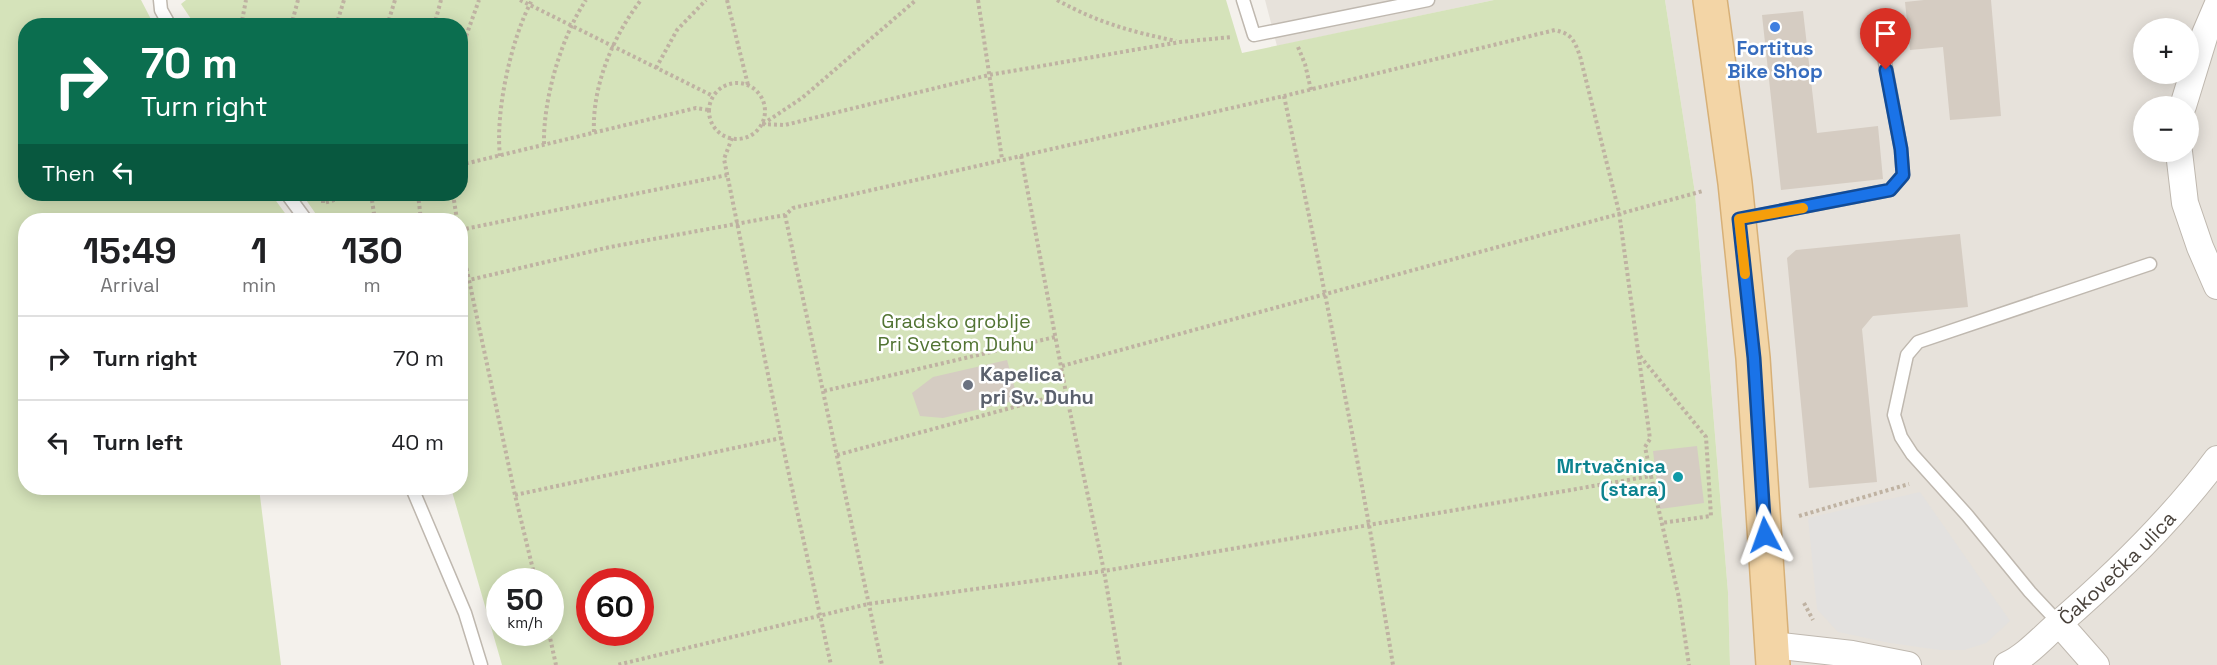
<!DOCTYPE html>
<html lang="en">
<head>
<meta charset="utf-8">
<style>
	body { margin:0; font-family:"Space Grotesk",sans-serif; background:#f6f6f6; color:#202124; height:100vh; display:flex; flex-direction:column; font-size:22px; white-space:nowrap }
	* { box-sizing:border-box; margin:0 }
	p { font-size:20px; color:#757577 }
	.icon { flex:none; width:33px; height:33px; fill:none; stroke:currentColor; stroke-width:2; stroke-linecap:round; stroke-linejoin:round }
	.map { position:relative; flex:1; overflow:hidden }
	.drawer { position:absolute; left:18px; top:213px; width:450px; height:282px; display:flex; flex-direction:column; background:#fff; border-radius:24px; box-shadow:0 3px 15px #0003 }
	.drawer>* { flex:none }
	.banner { position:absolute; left:18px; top:18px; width:450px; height:183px; border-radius:24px; box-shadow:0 3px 15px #0003; background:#0b6e4f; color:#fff; overflow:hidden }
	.buttons { position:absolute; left:2133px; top:18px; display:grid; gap:12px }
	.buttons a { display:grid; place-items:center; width:66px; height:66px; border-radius:50%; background:#fff; box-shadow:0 3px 15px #0003; font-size:30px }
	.speed { position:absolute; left:486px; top:568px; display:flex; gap:12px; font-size:30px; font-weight:700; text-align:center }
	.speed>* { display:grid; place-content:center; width:78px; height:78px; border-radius:50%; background:#fff; box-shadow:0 3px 15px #0003; line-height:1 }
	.speed small { font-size:15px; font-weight:400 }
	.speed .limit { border:9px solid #d22; background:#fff; color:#111 }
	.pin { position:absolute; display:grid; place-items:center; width:51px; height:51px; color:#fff; margin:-62px -26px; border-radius:50% 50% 50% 0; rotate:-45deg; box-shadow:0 0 6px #0007 }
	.pin .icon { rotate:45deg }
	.me { position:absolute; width:66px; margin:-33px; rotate:356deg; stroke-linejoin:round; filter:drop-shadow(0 0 4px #0008) }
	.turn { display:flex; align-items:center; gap:21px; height:126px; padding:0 24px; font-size:27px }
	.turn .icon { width:78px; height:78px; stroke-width:2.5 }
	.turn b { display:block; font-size:42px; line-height:51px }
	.then { display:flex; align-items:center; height:57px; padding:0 24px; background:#0003; gap:12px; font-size:22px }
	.eta { display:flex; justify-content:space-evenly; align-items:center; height:102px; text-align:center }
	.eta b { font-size:36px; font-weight:800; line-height:42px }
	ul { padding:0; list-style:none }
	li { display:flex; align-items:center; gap:18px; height:84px; padding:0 24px; border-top:2px solid #e0e0e0 }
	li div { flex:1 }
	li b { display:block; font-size:22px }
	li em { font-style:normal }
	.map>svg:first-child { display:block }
	.residential { fill:#e7e2db; fill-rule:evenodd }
	.green { fill:#d5e3ba; fill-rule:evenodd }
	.parking { fill:#e3e1df }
	.building { fill:#d5ccc2 }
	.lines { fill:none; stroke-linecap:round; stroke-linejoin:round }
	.lane-casing { stroke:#bfb8af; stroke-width:15 }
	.street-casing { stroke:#bfb8af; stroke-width:28 }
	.primary-casing { stroke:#d7b077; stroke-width:36 }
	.path { stroke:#bfb2a2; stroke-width:4; stroke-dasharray:3 3; stroke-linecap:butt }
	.lane { stroke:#fff; stroke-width:12 }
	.street { stroke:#fff; stroke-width:26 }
	.primary { stroke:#f3d5a6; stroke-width:33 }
	.route-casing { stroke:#114b97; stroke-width:15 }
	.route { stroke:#1a73e8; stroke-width:10 }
	.slow { stroke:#f59e0b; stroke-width:10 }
	.shop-dot { fill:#3f7fe0; stroke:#fff; stroke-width:2 }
	.worship-dot { fill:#6b7280; stroke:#fff; stroke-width:2 }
	.culture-dot { fill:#0f9aa8; stroke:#fff; stroke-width:2 }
	.labels { text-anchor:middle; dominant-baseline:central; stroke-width:5; stroke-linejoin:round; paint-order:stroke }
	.shop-label { font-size:20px; font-weight:bold; fill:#366cbe; stroke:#fff }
	.park-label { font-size:20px; fill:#527433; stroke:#fff }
	.worship-label { font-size:20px; font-weight:bold; fill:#5b616d; stroke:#fff; text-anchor:start }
	.culture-label { font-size:20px; font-weight:bold; fill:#0d838f; stroke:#fff; text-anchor:end }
	.street-label { font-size:20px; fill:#48413a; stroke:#fff }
</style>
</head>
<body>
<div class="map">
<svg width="2217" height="665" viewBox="0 0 2217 665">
	<rect width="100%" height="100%" fill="#f4f1ec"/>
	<path class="residential" d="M1265,0H1494L1277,46Z
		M1665,0H2217V665H1730L1728,592L1695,193ZM2144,28H2188V74H2144ZM2144,106H2188V152H2144Z"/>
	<path class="green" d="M0,0H141L154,25L26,26V194H271L290,220H26V488H259L281,665H0Z
		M186,0H1226L1242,53L1494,0H1665L1695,193L1728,592L1730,665H502L451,488H460V220H320L302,194H460V26L195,25L181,4ZM500,582H550V633H500ZM590,582H640V633H590Z"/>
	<path class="parking" d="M1920,492L2010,621L1986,643L1964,650H1939L1890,643L1838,632L1817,609L1808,518Z"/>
	<path class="building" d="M1924,0H1991L2001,116L1950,120L1943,47L1910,50L1905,2Z
		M1803,11L1817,133L1878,126L1883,179L1781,190L1762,15Z
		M1960,234L1968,307L1873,316L1862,329L1877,482L1809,488L1787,258L1796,250Z
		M1007,360L1018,400L943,418L920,416L912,393L933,377Z
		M1697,446L1704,503L1660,509L1653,451Z"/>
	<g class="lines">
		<g class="lane-casing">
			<path id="lane" d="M160,0L161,10L170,26
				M1243,0L1254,35L1428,0
				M287,194L306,220
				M1740,219L1890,190L1903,175L1901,149L1879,30
				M412,488L465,613L481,665
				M2059,623L2030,592L1967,515L1912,454L1901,437L1894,415L1907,355L1918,342L2150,264"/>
		</g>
		<g class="street-casing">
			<g id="street">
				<path d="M2183,106L2205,34L2217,6"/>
				<path d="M2179,152L2185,203L2200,247L2217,286"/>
				<path d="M2059,623L2096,665"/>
				<path d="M1772,645L1852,654L1908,665"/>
				<path id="s1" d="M2007,665C2026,656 2041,639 2057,625C2115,575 2171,521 2217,459"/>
			</g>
		</g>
		<g class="primary-casing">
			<path id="primary" d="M1710,0L1735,183L1753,358L1773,665"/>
		</g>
		<path class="path" d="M520,0L713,96
			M727,0L748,85
			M978,0L1002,159
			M1057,0C1099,23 1129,31 1176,41
			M241,26L246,0
			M291,26L298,0
			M336,26L344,0
			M387,26L395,0
			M434,26L441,0
			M1298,47L1305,64L1311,90
			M460,53L479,0
			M656,68L677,30L706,0
			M709 111a28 28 0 1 1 56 0a28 28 0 1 1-56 0Z
			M1284,96C1324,285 1362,474 1393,665
			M762,124L785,125L989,75L1180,42L1232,37
			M763,124L802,98L916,0
			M594,132C592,86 613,36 641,0
			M732,138L724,159L781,438L831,665
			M544,144C543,100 561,37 586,0
			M500,156C495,112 511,39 532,0
			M1021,156L1066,393L1104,571L1120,665
			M460,165L696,108L709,110
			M323,194V203L357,194
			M371,194L375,220
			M418,194L421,220
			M453,194L457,220
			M785,215L882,665
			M460,230L727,175
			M460,239L469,280
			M1640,356L1706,437L1711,516L1661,523
			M1062,366L1703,191
			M824,391L1055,337
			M837,455L1066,393
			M1651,476L1679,598L1689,665
			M515,495L781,438
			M1799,516L1909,484
			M536,582L515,495L469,280L610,247L785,215L793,208L1284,96L1555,30C1572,34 1574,40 1580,56L1619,212L1650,439L1645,447L1651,476L1104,571L868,604L617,665
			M1804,603L1813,620
			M549,633L556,665"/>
		<use href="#lane" class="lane"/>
		<use href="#street" class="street"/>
		<use href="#primary" class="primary"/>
	</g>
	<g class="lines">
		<g class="route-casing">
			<path id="route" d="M1765,535L1754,358L1739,219L1890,190L1903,175L1901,149L1886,70"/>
		</g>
		<use href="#route" class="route"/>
		<path class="slow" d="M1745,274L1739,219L1803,208"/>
	</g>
	<circle class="shop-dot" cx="1775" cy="27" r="6"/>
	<circle class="worship-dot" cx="968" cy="385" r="6"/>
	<circle class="culture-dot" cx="1678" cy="477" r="6"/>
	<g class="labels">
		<g class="shop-label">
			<text x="1775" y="48">Fortitus<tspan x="1775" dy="23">Bike Shop</tspan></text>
		</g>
		<g class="park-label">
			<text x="956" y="321">Gradsko groblje<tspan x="956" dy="23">Pri Svetom Duhu</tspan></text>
		</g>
		<g class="worship-label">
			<text x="980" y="374">Kapelica<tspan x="980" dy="23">pri Sv. Duhu</tspan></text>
		</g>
		<g class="culture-label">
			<text x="1666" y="466">Mrtvačnica<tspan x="1666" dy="23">(stara)</tspan></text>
		</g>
		<g class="street-label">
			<text stroke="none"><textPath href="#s1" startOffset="147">Čakovečka ulica</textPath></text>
		</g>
	</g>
</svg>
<div class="buttons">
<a>+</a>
<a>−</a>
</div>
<div class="speed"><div>50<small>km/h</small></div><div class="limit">60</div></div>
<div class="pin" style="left:1886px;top:70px;background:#d93025"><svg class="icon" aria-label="arrive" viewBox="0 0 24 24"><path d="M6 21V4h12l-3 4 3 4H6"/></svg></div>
<svg class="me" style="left:1765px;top:535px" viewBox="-20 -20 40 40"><path d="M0-17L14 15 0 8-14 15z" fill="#1a73e8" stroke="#fff" stroke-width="4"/></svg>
<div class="banner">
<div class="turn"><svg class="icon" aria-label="right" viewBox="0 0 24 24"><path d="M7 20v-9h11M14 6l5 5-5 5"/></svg><div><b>70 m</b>Turn right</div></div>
<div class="then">Then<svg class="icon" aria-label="left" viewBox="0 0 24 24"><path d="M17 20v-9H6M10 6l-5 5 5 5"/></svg></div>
</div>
<section class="drawer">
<div class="eta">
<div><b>15:49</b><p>Arrival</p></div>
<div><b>1</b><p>min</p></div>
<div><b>130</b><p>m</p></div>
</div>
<ul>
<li><svg class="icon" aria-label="right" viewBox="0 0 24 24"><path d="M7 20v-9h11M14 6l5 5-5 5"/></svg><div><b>Turn right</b></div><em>70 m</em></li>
<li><svg class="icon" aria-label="left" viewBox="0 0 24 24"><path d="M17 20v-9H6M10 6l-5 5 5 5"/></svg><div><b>Turn left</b></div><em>40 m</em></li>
</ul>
</section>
</div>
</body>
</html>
